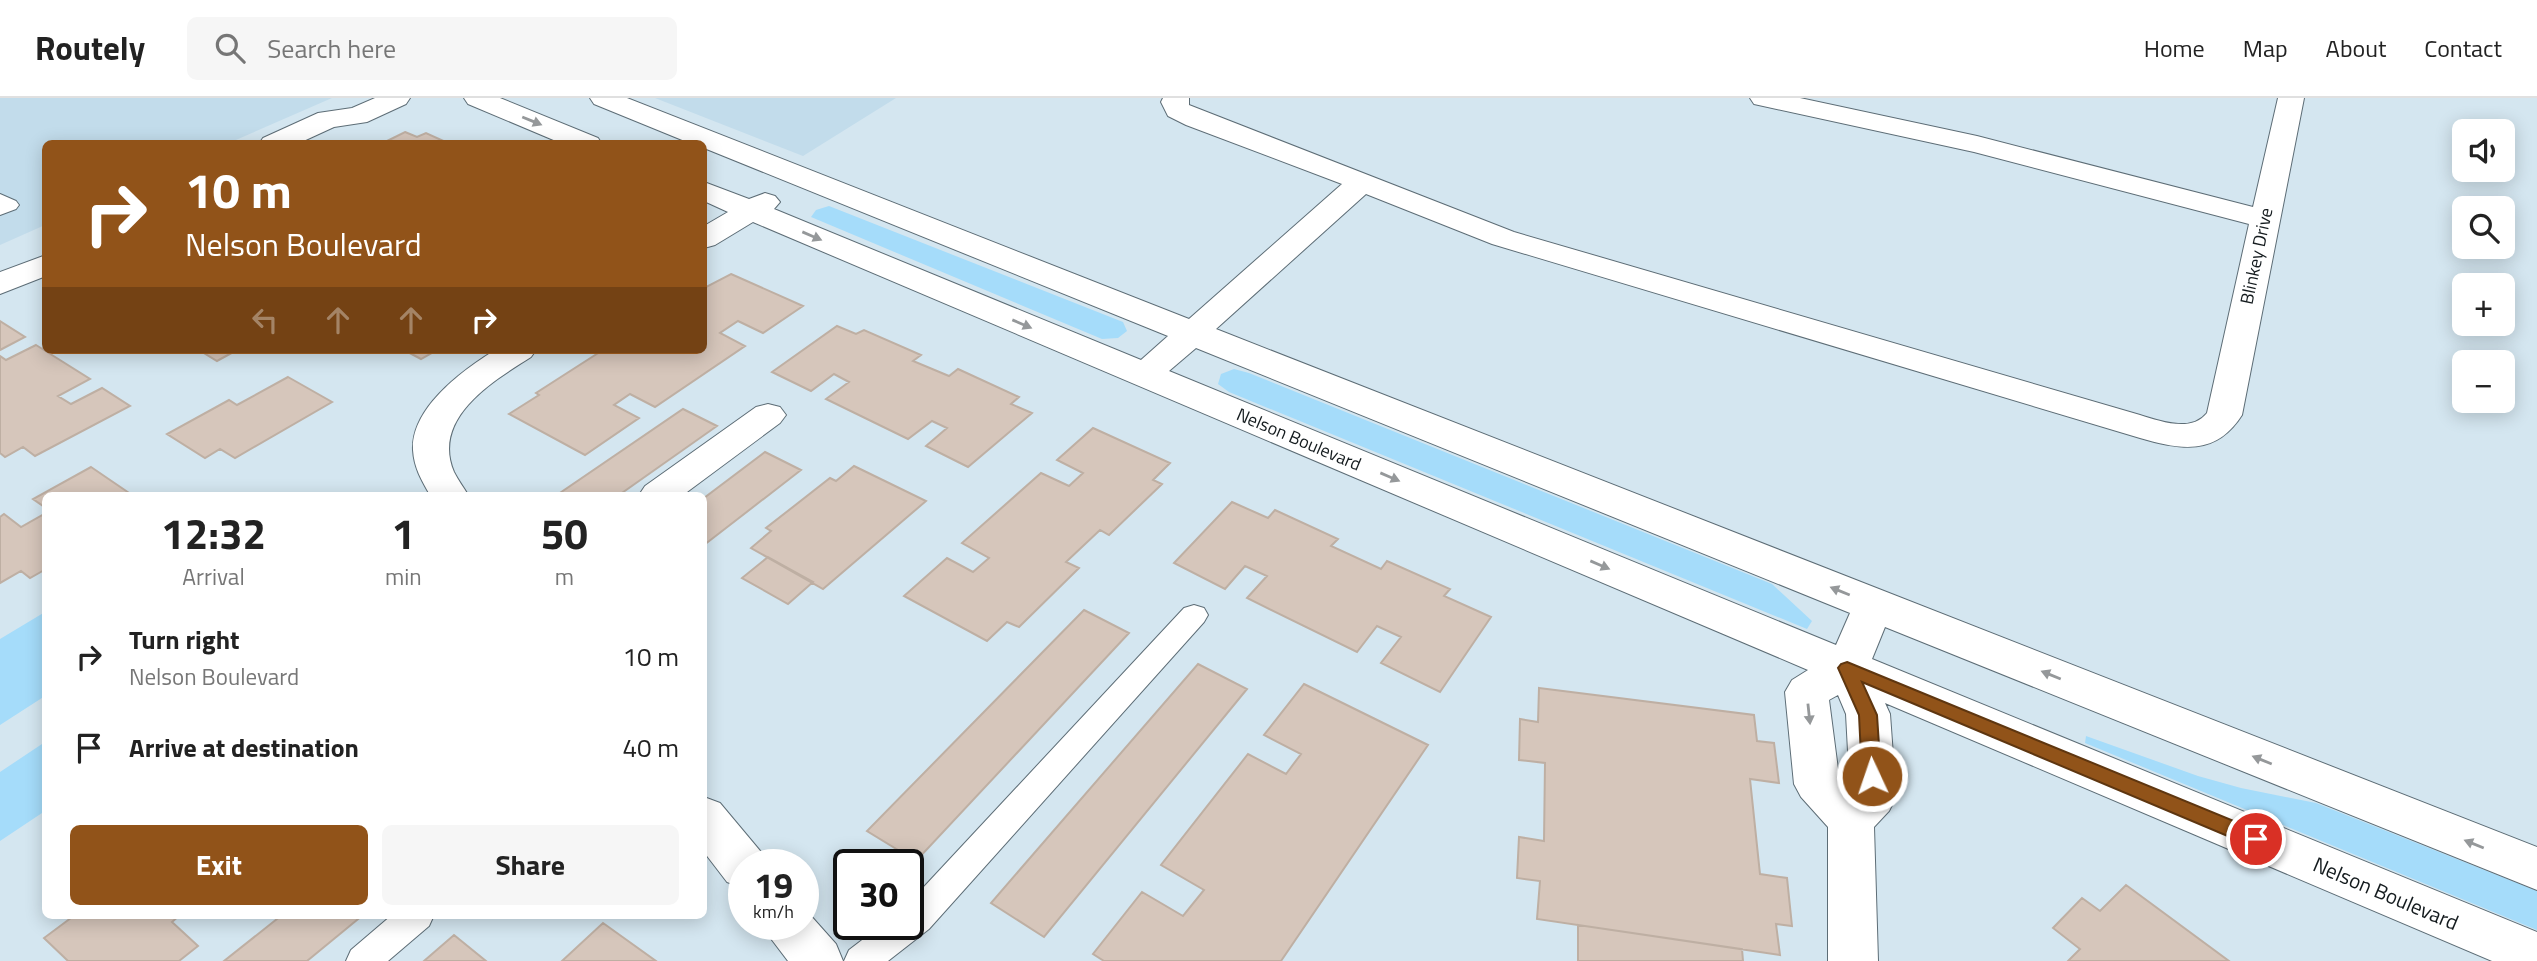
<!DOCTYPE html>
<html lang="en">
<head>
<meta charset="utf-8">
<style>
	body { margin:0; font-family:"Titillium Web",sans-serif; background:#f6f6f6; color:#222; height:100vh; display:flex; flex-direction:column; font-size:26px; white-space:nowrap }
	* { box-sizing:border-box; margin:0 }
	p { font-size:23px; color:#767676 }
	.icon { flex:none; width:38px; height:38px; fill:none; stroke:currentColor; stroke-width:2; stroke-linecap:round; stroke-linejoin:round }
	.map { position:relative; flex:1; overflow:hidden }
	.drawer { position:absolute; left:42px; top:394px; width:665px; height:427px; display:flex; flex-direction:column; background:#fff; border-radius:10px; box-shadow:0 4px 18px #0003 }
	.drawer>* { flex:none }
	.guide { position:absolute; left:42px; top:42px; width:665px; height:214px; border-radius:10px; box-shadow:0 4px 18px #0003; background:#915319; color:#fff; overflow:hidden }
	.controls { position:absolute; left:2452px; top:21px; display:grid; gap:14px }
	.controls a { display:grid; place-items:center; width:63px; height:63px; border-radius:10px; background:#fff; box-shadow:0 4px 18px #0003; font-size:35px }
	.speed { position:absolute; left:728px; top:751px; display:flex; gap:14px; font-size:35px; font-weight:700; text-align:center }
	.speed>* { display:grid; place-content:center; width:91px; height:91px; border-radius:50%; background:#fff; box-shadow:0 4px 18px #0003; line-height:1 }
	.speed small { font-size:18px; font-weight:400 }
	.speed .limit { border:4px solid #111; border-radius:10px; background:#fff; color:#111 }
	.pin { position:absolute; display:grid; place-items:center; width:60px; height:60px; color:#fff; margin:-30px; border:4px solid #fff; border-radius:50%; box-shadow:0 2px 7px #0007 }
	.me { position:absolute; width:77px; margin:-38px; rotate:357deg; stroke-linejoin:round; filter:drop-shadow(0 0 5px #0008) }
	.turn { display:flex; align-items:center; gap:24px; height:147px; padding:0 28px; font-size:32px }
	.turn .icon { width:91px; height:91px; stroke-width:2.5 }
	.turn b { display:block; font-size:49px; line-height:60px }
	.lanes { display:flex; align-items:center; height:66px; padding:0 28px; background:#0003; justify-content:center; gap:35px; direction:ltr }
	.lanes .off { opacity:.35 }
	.eta { display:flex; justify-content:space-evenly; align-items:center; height:119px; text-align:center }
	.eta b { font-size:42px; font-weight:700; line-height:49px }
	.cta { display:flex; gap:14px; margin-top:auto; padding:14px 28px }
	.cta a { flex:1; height:80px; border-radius:10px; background:#915319; color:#fff; font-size:28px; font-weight:700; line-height:80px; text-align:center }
	.cta a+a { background:#f6f6f6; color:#222 }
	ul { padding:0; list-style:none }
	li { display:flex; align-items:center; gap:21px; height:91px; padding:0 28px }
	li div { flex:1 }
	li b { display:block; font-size:26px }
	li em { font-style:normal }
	header { display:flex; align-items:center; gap:42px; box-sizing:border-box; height:98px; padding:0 35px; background:#fff; border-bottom:2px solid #e0e0e0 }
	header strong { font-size:33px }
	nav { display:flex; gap:38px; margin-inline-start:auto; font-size:24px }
	.search { width:490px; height:63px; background:#f6f6f6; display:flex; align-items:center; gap:18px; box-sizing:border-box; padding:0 24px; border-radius:10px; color:#767676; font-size:26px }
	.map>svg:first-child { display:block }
	.built { fill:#c2dceb }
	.green { fill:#a5dcfa }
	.building { fill:#d6c6bb; stroke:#beafa3; stroke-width:2 }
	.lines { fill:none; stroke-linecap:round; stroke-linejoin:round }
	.service-casing { stroke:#5d6d76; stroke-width:2 }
	.minor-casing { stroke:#5d6d76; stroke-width:2 }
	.service { fill:#fff; fill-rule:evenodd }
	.minor { fill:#fff; fill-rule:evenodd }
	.oneway { fill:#95989a }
	.route { fill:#915319; stroke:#5e3610; stroke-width:2 }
	.labels { text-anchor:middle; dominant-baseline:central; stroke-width:7; stroke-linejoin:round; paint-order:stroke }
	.street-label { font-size:18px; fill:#141b1e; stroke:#fff }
	.near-street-label { font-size:21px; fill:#141b1e; stroke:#fff }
</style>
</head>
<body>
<header>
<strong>Routely</strong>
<div class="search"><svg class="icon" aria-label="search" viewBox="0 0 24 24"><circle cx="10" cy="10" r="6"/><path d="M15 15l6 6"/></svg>Search here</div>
<nav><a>Home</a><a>Map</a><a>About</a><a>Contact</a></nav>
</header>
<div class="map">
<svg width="2537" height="863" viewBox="0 0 2537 863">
	<rect width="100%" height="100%" fill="#d4e6f0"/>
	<path class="built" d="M0,0H332L229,45L46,46L45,127L0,147Z
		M655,0H896L803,58Z"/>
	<path class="green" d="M829,108L1123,224L1127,233L1118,240L1102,241L811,119L816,112Z
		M1234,271L1249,275L1772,486L1812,523L1807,531L1229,294L1218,286L1221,276Z
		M45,514V598L0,627V541Z
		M2086,638L2198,678L2241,690L2316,705L2537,793V832L2085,645Z
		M45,644V713L0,743V674Z"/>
	<path class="building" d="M405,34L417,39L426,35L450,46H381Z
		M731,176L803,208L763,235L738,223L720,235L745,248L655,309L630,296L614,307L639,320L585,357L509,316L539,297L536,295L603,252H704V190Z
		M0,223L25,239L0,252Z
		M837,228L856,236L864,232L921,257L913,263L949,278L958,271L1019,299L1011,306L1032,315L968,369L926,348L947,330L932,323L908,341L826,301L849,284L834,276L811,293L772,274Z
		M36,247L90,281L58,298L71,306L102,290L130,308L35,358L23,349L5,359L0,355V258L6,262Z
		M199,252H237L217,263Z
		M404,252H437L421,261Z
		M288,279L332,304L235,360L220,351L205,360L167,336L229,302L237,307Z
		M683,311L717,328L619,397H557Z
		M1093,330L1170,365L1153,382L1162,386L1109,437L1100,432L1066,464L1079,470L1019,529L1007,524L987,543L904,498L947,460L973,474L989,460L962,445L1041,375L1069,388L1083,375L1057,362Z
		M765,354L801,372L704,447V400Z
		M854,368L926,403L823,491L751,450L771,433L766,430L830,380L836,383Z
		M91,369L132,397H46V410L33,401Z
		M1232,404L1268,420L1275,412L1338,441L1331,448L1381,471L1387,463L1450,491L1444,498L1491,519L1440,594L1381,565L1401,539L1377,528L1357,554L1247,500L1267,478L1245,468L1225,491L1174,465Z
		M46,415V471L30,480L21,473L0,485V419L4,416L21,429Z
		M768,459L813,484L788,506L742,480Z
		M1084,512L1129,535L916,763L867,733Z
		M1198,566L1247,591L1044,839L991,805Z
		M1304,586L1428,647L1281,863H1104L1093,856L1142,794L1183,818L1204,792L1161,767L1248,656L1286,676L1301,656L1264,637Z
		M1539,590L1754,617L1757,643L1774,645L1779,685L1750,681L1760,776L1787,780L1792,828L1776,826L1780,857L1537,821L1540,783L1517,780L1519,739L1544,743L1545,665L1519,662L1520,621L1538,624Z
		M2126,787L2229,863H2068L2080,851L2053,830L2082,800L2100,813Z
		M75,817H180L172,824L198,848L179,863H68L44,840Z
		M282,817H363L307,863H224Z
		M603,825L656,863H562Z
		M1578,827L1742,851L1743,863H1578Z
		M454,837L486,863H424Z"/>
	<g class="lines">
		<g class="service-casing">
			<path id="service" d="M0,96L16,103L19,107L16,111L0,117Z
				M1194,507L1204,510L1208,517L1204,524L929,831L888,863H844L849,852L883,826H908V806L1184,510Z
				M392,817H434L429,828L388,863H346L351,852Z"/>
		</g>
		<g class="minor-casing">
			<path id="minor" d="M375,0H410L406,6L367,24L334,29L297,46H259L263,40L318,15L352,10Z
				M464,0H500L598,40L602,46H563L468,6Z
				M590,0H627L1189,221L1342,86L1186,27L1168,18L1161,4L1163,0H1189V7L1514,134L2140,317C2160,323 2191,335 2207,315L2249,126L1974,54L1754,6L1750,0H1800L1977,38L2253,109L2278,0H2304L2242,317C2216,358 2181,352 2140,340L1492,146L1366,96L1216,231L2537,749V792L1885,529L1872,561L2537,834V863H2492L1885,605L1890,616L1896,699L1889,713L1874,729L1878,863H1828V729L1801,699L1794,686L1785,594L1792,582L1808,572L753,124L715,147L704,150V128L728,114L704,103V84L749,101L765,95L775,98L780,104L774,111L1141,262L1168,238L704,50V46H692L594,6ZM1196,250L1850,515L1836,547L1169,273ZM1838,597L1846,616L1850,690L1839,679L1829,602Z
				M46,157V178L0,196V174Z
				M495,252H536L531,259C493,283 431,320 454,374C458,382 464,390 468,397H430C422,383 414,370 413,352C411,310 463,272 495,252Z
				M768,306L780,309L786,317L780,325L683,397H639L645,388L756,309Z
				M704,699L720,705L761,754L767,766H744V790L727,784L704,754Z
				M803,809L836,846L843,863H788L772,842L764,826H803Z"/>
		</g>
		<use href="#service" class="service"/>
		<use href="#minor" class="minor"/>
	</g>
	<defs><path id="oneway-solid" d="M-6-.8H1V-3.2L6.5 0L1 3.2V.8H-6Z" transform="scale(1.75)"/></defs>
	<g class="oneway">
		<use href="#oneway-solid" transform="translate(532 23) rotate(22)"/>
		<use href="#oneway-solid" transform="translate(812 138) rotate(23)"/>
		<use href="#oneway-solid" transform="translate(1022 226) rotate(23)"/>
		<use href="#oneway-solid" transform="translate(1390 379) rotate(23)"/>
		<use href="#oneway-solid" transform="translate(1600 467) rotate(23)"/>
		<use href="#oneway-solid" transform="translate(1840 493) rotate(-158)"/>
		<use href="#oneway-solid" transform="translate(2051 577) rotate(-158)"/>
		<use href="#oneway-solid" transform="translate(1809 616) rotate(84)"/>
		<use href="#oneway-solid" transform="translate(2262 662) rotate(-158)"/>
		<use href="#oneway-solid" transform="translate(2474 746) rotate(-158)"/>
	</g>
	<path class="route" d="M1847,564L2263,735L2266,741L2263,747L2256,749L2249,747L1862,584L1877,617L1881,678L1878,683L1872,686L1865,683L1862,678L1859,617L1838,570L1841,566Z"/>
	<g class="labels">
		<g class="street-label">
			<text transform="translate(2256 158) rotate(-78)">Blinkey Drive</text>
			<text transform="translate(1299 341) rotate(23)">Nelson Boulevard</text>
		</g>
		<g class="near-street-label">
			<text transform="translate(2386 795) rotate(23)">Nelson Boulevard</text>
		</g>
	</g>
</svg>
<div class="controls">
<a><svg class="icon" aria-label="sound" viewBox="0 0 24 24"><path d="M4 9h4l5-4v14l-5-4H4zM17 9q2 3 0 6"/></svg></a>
<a><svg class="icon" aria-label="search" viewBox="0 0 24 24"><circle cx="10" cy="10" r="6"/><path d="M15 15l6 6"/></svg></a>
<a>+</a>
<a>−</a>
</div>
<div class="speed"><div>19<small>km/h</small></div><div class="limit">30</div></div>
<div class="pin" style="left:2256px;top:741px;background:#d93025"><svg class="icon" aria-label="arrive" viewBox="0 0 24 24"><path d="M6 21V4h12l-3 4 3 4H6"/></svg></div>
<svg class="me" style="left:1872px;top:678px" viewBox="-20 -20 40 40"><circle r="17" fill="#915319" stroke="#fff" stroke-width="3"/><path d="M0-11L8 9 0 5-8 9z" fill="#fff"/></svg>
<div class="guide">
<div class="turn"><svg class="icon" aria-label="right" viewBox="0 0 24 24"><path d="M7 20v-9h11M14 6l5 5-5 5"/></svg><div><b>10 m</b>Nelson Boulevard</div></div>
<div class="lanes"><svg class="icon off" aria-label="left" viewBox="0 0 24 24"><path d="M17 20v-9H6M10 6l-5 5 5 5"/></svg><svg class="icon off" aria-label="ahead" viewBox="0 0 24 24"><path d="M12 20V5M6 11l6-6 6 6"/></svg><svg class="icon off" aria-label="ahead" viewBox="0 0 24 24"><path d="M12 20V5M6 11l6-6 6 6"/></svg><svg class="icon" aria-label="right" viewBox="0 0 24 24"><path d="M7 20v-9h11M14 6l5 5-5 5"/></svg></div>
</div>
<section class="drawer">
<div class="eta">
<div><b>12:32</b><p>Arrival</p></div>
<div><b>1</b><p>min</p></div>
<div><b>50</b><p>m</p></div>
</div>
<ul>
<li><svg class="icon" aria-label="right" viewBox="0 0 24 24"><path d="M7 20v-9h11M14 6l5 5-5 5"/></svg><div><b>Turn right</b><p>Nelson Boulevard</p></div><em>10 m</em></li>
<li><svg class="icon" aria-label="arrive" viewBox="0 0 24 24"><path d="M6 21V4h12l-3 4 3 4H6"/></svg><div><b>Arrive at destination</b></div><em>40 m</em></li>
</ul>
<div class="cta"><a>Exit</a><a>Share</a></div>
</section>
</div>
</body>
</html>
